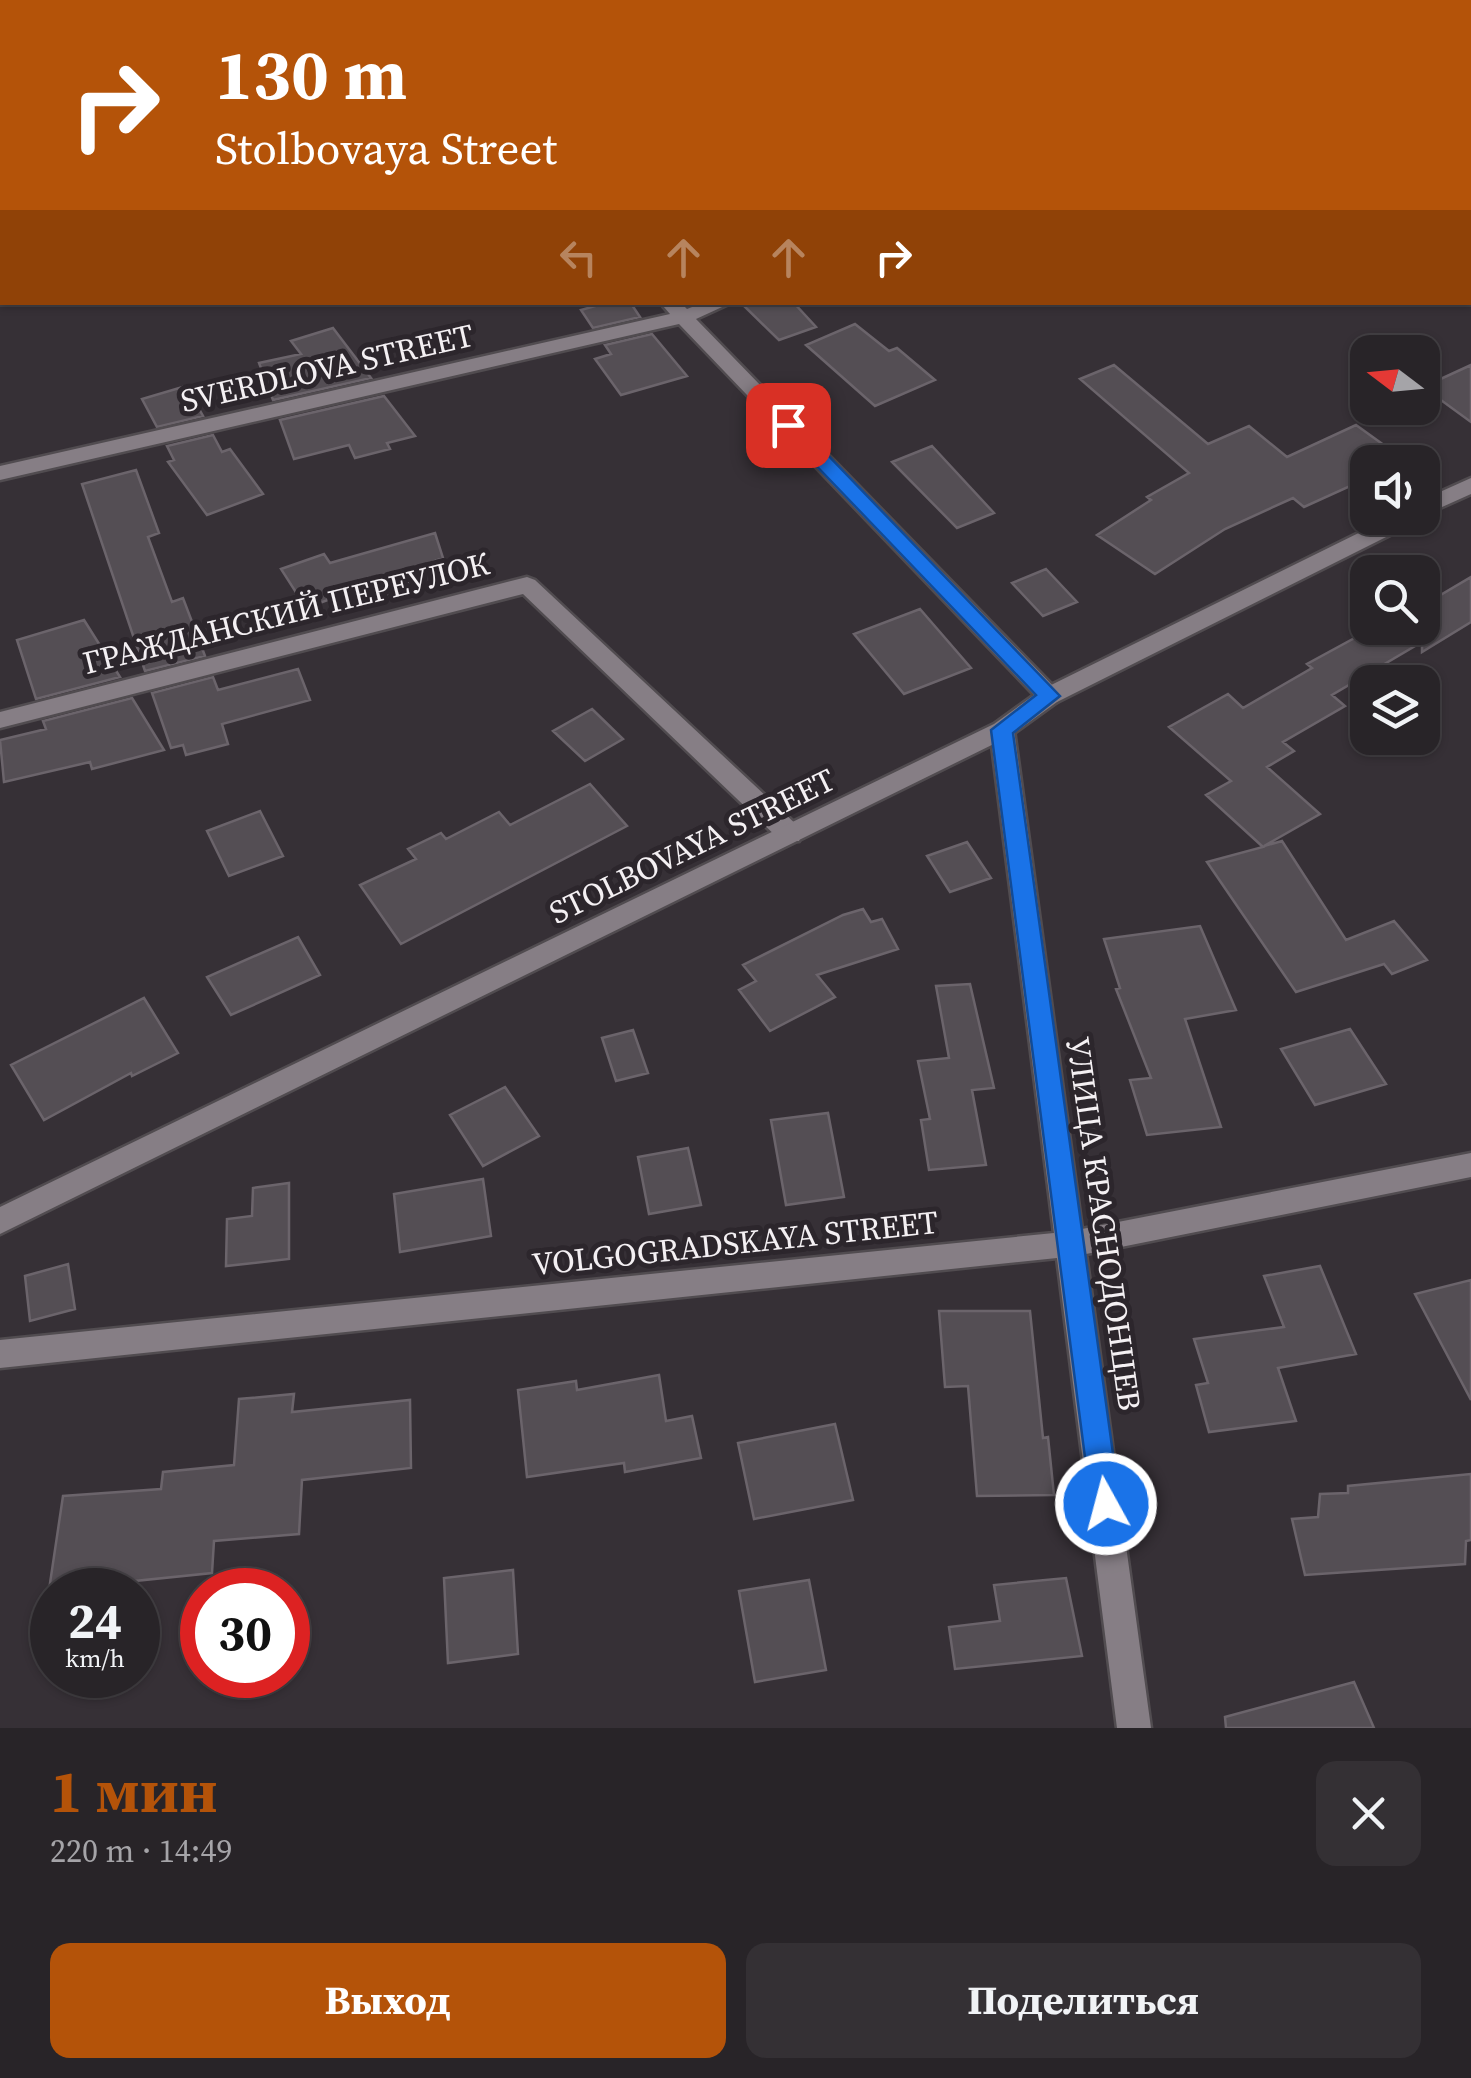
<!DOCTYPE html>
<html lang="ru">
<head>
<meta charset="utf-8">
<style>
	body { margin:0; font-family:"Source Serif 4",serif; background:#343034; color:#f1f3f6; height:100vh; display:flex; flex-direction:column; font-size:38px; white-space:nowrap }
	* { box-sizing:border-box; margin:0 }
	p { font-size:32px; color:#a5a4a8 }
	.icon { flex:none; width:55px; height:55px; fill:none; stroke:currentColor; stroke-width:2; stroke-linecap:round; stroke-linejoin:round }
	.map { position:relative; height:1728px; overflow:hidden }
	.details { display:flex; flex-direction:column; background:#282428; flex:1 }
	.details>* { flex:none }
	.banner { position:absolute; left:0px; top:0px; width:1472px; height:305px; box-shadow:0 2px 8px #0004,0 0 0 2px #444145; background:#b45309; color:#fff; overflow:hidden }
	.needle { width:65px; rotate:286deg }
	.fabs { position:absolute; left:1350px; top:335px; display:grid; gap:20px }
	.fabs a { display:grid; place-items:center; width:90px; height:90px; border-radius:20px; background:#282428; box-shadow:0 2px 8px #0004,0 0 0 2px #444145; font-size:50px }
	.speed { position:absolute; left:30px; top:1568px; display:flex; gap:20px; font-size:50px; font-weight:700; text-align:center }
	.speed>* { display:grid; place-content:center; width:130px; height:130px; border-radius:50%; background:#282428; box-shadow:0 2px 8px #0004,0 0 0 2px #444145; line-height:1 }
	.speed small { font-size:25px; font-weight:400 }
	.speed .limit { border:15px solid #d22; background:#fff; color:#111 }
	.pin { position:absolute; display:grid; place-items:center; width:85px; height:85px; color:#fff; margin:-42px; border-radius:20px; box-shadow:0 5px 15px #0006 }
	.me { position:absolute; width:110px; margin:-55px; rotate:353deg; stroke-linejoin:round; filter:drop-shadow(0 0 8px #0008) }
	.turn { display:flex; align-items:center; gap:35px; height:210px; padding:0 50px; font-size:45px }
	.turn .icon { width:130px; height:130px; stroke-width:2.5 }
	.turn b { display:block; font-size:70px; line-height:85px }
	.lanes { display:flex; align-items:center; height:95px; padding:0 50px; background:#0003; justify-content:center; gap:50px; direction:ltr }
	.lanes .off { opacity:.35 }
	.round { display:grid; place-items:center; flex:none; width:105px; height:105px; border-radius:20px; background:#343034 }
	.headline { display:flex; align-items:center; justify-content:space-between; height:170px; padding:0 50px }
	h1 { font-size:60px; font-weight:700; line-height:75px; color:#b45309 }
	.button { display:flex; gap:20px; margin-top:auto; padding:20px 50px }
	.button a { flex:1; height:115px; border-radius:20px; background:#b45309; color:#fff; font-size:40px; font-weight:700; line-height:115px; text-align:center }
	.button a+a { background:#343034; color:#f1f3f6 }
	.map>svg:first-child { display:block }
	.building { fill:#544e54; stroke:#6b646b; stroke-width:2.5 }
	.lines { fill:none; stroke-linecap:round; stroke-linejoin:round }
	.minor-casing { stroke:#514c50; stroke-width:5 }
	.tertiary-casing { stroke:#514c50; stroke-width:5 }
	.minor { fill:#867e85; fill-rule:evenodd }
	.tertiary { fill:#867e85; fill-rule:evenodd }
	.route { fill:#1a73e8; stroke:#114b97; stroke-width:2.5 }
	.labels { text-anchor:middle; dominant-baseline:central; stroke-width:10; stroke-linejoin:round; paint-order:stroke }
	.street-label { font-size:32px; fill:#f4f0f3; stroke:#2c262c }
</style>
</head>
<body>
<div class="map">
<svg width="1471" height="1728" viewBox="0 0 1471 1728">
	<rect width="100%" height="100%" fill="#363036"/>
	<path class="building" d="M609,302H630L640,317L593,328L581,310Z
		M740,302H793L816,327L779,340Z
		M855,324L889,351L897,348L935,380L875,406L806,345Z
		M333,328L371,378L273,400L259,363L301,354L291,341Z
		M652,334L687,376L621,395L595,359L611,354L605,345Z
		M1114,365L1208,444L1249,426L1287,457L1356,425L1395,453L1368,462V478L1304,507L1293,498L1225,529L1155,574L1097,535L1151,500L1147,497L1189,473L1080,379Z
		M1471,365V422L1423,387Z
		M186,386L203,416L157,427L142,399Z
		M384,396L415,436L387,443L390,449L355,458L349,445L294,459L280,420Z
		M213,435L222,452L230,449L263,494L207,515L168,462L174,460L167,446Z
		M932,446L994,513L957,528L892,462Z
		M136,470L159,533L148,537L172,602L183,598L205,656L145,671L82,484Z
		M435,533L443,558L403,573L412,590L374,602L366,586L306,608L281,569L324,554L330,563Z
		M1046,569L1077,602L1043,616L1012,583Z
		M1471,577V622L1422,652V642L1332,695L1345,706L1283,742L1294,751L1267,767L1320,814L1264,846L1282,841L1346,940L1394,921L1427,960L1392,974L1384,964L1296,992L1207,862L1263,847L1206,795L1231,781L1169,727L1228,694L1243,708L1312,668L1307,664L1373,628H1422V606Z
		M920,609L971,668L904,694L854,634Z
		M84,620L120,677L36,699L17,640Z
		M298,669L310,700L222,724L228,744L186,755L183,745L171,748L152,693L213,677L218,690Z
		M132,698L164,750L92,769L90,762L4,782L0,740L46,729L43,721Z
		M592,709L623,739L585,761L553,731Z
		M590,784L627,826L401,944L360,885L416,859L408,849L441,833L446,839L499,812L510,825Z
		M260,811L283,856L229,876L207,831Z
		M967,842L991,878L950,892L927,856Z
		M863,909L871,922L882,919L898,949L817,975L835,997L770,1031L739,990L756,981L743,965L843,915Z
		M1200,926L1236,1010L1185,1019L1221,1127L1147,1135L1130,1080L1151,1078L1116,989L1120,988L1104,939Z
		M298,937L320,975L231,1015L207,977Z
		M970,984L994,1088L972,1090L986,1165L929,1170L921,1120L930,1119L918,1061L949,1058L936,986Z
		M144,998L178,1053L132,1076L131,1073L44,1120L11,1065Z
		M1350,1029L1386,1084L1315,1105L1281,1049Z
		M633,1030L648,1073L616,1081L602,1038Z
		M505,1087L539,1136L483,1166L450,1115Z
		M828,1113L844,1197L786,1205L771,1120Z
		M688,1148L701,1205L649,1214L638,1157Z
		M483,1179L491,1236L400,1252L394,1194Z
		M289,1183V1259L226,1266L227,1219L252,1216L253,1188Z
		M68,1264L75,1309L30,1321L25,1276Z
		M1320,1266L1356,1354L1278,1368L1296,1421L1209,1432L1196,1385L1208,1383L1194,1339L1284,1327L1264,1276Z
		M1471,1280V1400L1415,1294Z
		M939,1311H1030L1043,1438L1048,1437L1054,1495L977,1496L968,1386L945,1387Z
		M659,1375L666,1421L692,1416L701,1458L625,1472L624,1463L527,1477L518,1390L576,1381L577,1390Z
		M294,1394L292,1412L410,1400L411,1468L302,1480L299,1534L214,1541L212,1573L106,1584V1590H49L63,1496L161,1489L163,1472L234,1465L239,1399Z
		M835,1424L853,1500L754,1519L738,1443Z
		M1471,1474V1540L1466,1541L1465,1564L1305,1575L1292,1519L1318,1517L1320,1494L1348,1493V1486Z
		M513,1570L518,1654L448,1663L444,1578Z
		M1066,1578L1082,1656L955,1669L949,1627L1000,1621L994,1585Z
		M809,1580L826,1670L755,1682L739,1591Z
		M1354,1682L1374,1728H1226L1225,1717Z"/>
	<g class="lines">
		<g class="minor-casing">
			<path id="minor" d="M55,0H71V2H55Z
				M321,0H337V2H321Z
				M0,130H2V140H0Z
				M666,302H680L687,309L705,302H733L696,319L1057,690L1061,696L1057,702H1041L679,324L0,480V466L670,314L663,306Z
				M527,577L535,580L799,827L802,834L799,841H781L523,594L0,728V712Z
				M1002,721L1014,730L1082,1229L1471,1153V1177L1086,1254L1151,1728H1117L1057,1258L0,1368V1340L1054,1233L990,730Z"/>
		</g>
		<g class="tertiary-casing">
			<path id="tertiary" d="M1471,478V494L1422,516V500Z
				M1389,518H1417L1414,523L1057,702L1010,736L0,1234V1207L994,724L1041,690Z"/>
		</g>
		<use href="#minor" class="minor"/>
		<use href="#tertiary" class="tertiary"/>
	</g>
	<path class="route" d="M788,419L795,421L1060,696L1013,733L1120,1504L1116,1514L1106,1518L1095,1514L1091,1504L991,730L1036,695L781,429L779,425Z"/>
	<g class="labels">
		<g class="street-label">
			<text transform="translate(327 368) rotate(-13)">SVERDLOVA STREET</text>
			<text transform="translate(286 613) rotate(-14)">ГРАЖДАНСКИЙ ПЕРЕУЛОК</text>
			<text transform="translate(692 846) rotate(-26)">STOLBOVAYA STREET</text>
			<text transform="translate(1104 1224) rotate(82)">УЛИЦА КРАСНОДОНЦЕВ</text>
			<text transform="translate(735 1243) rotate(-6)">VOLGOGRADSKAYA STREET</text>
		</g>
	</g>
</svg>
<div class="fabs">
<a><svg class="needle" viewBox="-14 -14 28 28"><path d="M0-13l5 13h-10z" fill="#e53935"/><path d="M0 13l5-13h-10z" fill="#a5a4a8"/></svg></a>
<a><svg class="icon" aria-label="sound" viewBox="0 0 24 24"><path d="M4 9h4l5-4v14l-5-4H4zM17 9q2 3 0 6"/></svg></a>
<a><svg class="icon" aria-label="search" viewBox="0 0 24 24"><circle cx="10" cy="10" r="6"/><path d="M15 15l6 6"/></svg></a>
<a><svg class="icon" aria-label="layers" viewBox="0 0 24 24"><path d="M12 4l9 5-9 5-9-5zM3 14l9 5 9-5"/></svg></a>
</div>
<div class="speed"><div>24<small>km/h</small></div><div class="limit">30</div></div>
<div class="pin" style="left:788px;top:425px;background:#d93025"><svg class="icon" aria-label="arrive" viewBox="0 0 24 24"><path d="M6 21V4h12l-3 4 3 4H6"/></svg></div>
<svg class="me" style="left:1106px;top:1504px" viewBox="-20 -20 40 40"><circle r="17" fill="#1a73e8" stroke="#fff" stroke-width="3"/><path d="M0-11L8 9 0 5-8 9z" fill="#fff"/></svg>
<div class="banner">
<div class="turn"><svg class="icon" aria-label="right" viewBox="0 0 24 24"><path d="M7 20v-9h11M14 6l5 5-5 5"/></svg><div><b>130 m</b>Stolbovaya Street</div></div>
<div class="lanes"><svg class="icon off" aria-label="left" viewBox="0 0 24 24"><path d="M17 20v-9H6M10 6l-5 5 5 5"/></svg><svg class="icon off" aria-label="ahead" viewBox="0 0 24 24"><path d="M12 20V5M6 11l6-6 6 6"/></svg><svg class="icon off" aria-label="ahead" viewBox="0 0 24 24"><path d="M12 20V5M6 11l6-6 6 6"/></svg><svg class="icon" aria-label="right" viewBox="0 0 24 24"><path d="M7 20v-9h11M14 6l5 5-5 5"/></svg></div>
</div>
</div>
<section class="details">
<div class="headline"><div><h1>1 мин</h1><p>220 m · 14:49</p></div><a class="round"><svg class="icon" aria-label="close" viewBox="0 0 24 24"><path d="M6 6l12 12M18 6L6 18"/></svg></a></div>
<div class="button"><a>Выход</a><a>Поделиться</a></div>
</section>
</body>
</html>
